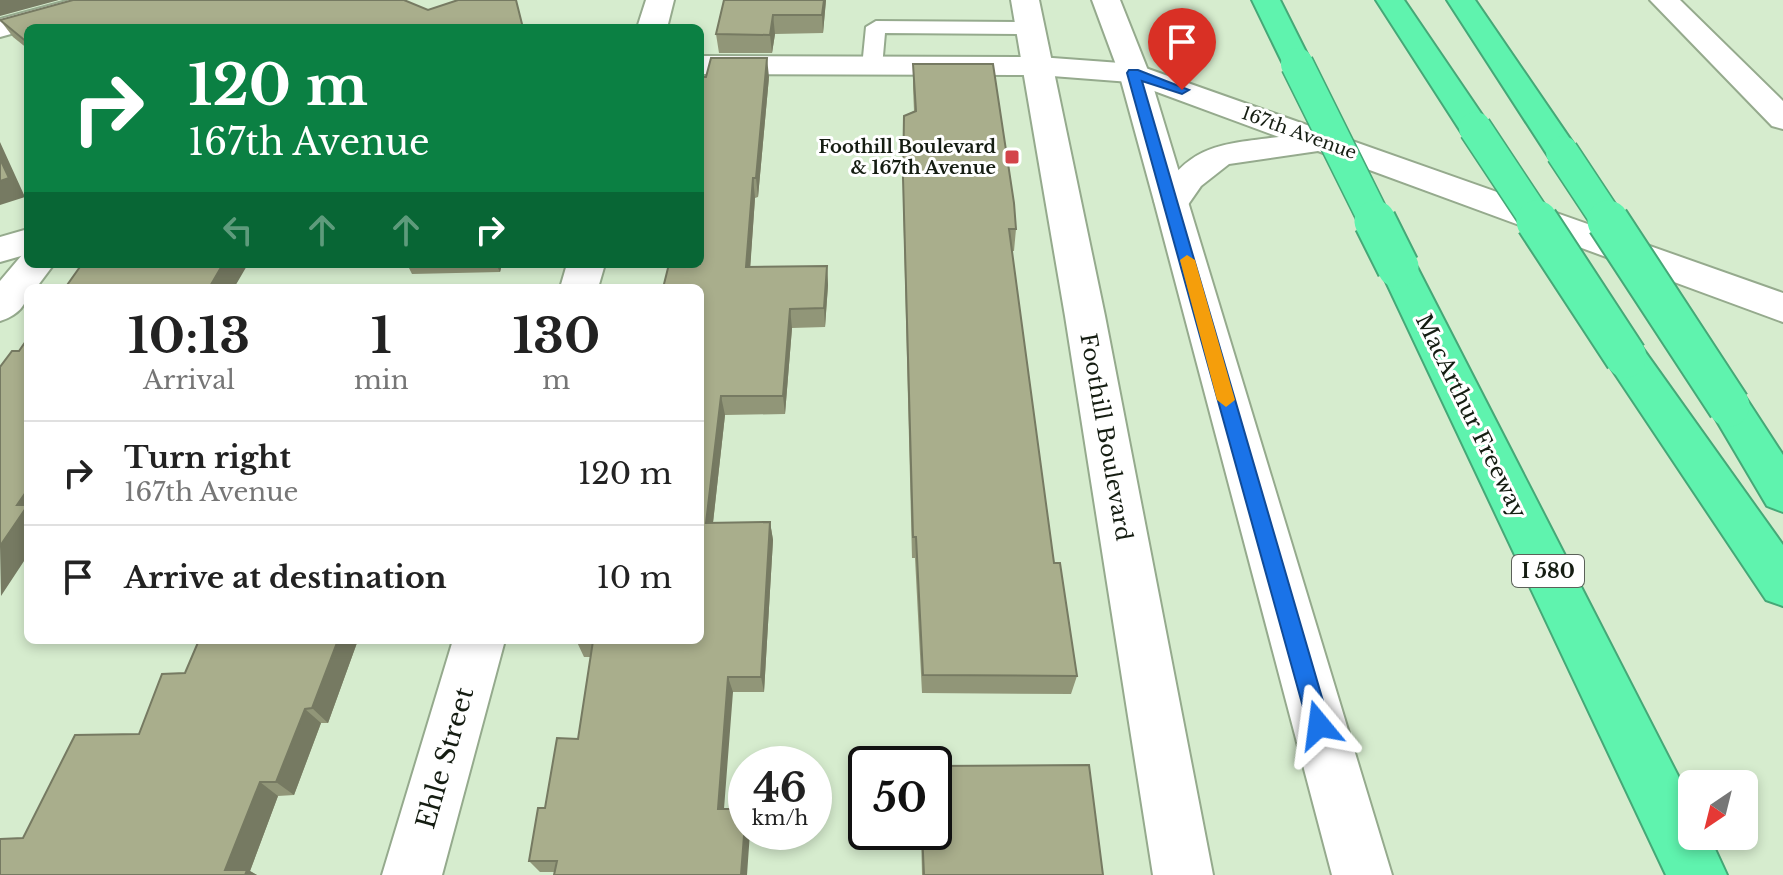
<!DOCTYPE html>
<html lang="en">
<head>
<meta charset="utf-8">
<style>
	body { margin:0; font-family:"Libre Baskerville",serif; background:#f2f2f2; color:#222; height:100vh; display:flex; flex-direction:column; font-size:30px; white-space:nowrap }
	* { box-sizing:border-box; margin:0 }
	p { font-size:26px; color:#767676 }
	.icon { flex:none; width:44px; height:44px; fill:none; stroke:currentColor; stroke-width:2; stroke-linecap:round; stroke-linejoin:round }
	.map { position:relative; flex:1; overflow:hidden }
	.drawer { position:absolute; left:24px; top:284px; width:680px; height:360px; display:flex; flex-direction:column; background:#fff; border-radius:12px; box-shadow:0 4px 12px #0003 }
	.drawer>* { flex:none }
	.banner { position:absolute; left:24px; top:24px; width:680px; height:244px; border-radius:12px; box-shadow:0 4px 12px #0003; background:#0b8043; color:#fff; overflow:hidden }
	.needle { width:52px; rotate:215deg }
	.fabs { position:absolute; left:1678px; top:770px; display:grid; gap:16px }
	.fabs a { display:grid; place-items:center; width:80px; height:80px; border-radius:12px; background:#fff; box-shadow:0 4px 12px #0003; font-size:40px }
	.speed { position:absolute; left:728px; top:746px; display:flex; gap:16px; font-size:40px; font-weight:700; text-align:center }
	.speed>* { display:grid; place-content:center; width:104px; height:104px; border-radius:50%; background:#fff; box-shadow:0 4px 12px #0003; line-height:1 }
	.speed small { font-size:20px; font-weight:400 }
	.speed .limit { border:4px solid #111; border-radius:12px; background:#fff; color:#111 }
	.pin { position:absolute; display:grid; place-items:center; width:68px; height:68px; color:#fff; margin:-82px -34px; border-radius:50% 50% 50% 0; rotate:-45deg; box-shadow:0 0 8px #0007 }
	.pin .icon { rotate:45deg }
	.me { position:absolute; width:88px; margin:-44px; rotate:344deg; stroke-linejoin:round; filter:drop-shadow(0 0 6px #0008) }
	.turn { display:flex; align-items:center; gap:28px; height:168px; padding:0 32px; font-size:36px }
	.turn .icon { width:104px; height:104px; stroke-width:2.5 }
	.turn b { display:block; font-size:56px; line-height:68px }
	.lanes { display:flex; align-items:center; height:76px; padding:0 32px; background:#0003; justify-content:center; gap:40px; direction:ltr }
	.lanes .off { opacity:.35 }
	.eta { display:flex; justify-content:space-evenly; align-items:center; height:136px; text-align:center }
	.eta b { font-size:48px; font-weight:700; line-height:56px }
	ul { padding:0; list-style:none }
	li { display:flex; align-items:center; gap:24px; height:104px; padding:0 32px; border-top:2px solid #e0e0e0 }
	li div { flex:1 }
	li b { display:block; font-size:30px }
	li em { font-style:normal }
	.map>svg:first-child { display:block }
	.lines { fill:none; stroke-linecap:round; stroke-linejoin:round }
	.service-casing { stroke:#95aa8d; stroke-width:4 }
	.minor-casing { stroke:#95aa8d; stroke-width:4 }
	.tertiary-casing { stroke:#95aa8d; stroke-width:4 }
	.secondary-casing { stroke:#95aa8d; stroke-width:4 }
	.motorway-casing { stroke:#45a877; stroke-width:4 }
	.service { fill:#fff; fill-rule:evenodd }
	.minor { fill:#fff; fill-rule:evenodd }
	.tertiary { fill:#fff; fill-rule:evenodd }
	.secondary { fill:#fff; fill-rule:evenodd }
	.motorway { fill:#5ff3ae; fill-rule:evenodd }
	.motorway-bridge-far1-casing { stroke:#45a877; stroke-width:35; stroke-linecap:butt }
	.motorway-bridge-casing { stroke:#45a877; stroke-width:45; stroke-linecap:butt }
	.motorway-bridge-far1 { stroke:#5ff3ae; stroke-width:32 }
	.motorway-bridge { stroke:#5ff3ae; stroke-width:41 }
	.wall { fill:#919678 }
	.shaded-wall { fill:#767a62 }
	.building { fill:#a9ae8c; stroke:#767a62; stroke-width:2 }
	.route { fill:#1a73e8; stroke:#114b97; stroke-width:2 }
	.slow { fill:#f59e0b }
	.poi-dot { fill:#d34449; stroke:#fff; stroke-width:3 }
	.labels { text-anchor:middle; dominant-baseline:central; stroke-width:6; stroke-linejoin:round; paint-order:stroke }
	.far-street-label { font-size:18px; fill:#151d12; stroke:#fff }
	.far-poi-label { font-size:18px; font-weight:bold; fill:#151d12; stroke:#fff; text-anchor:end }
	.shield { fill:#fff; stroke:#5b6159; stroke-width:2 }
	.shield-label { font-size:20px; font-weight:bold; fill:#151d12 }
	.street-label { font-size:22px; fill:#151d12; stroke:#fff }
	.near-street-label { font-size:26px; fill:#151d12; stroke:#fff }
</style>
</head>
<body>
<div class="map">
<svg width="1783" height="875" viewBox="0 0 1783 875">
	<rect width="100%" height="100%" fill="#d6ecce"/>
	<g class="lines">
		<g class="service-casing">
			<path id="service" d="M876,21L1032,22L1042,28L1032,34L885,33L882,67L872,73L862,67L866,27Z"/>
		</g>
		<g class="minor-casing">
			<path id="minor" d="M70,0H116L112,6L0,37V19Z
				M646,0H674L667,28H637Z
				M1650,0H1680L1783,101V129L1772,126Z
				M28,253V264H54L36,288H28C28,306 16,316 0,321V281L22,255Z
				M567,264H605L598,288H560Z
				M453,640H505L442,875H382Z"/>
		</g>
		<g class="tertiary-casing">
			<path id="tertiary" d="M700,56L1039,57L1134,64L1783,293V322L1318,151L1229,164L1201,186L1185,209L1172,212L1159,209L1154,201C1192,144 1216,145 1279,137L1130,82L1039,75L700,74Z
				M28,229V254L0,262V237Z"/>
		</g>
		<g class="secondary-casing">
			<path id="secondary" d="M1011,0H1039L1105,316L1213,875H1153L1065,316Z
				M1092,0H1120L1149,73L1392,875H1332L1154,201L1119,73Z"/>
		</g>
		<g class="motorway-casing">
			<path id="motorway" d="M1252,0H1280L1312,64L1308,70L1297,73L1286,70Z
				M1376,0H1404L1491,128L1487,135L1475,138L1463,135Z
				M1447,0H1475L1579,152L1574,159L1562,162L1550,159Z
				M1398,254L1411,258L1417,267L1692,803V836H1709L1727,875H1666L1379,267L1385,258Z
				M1626,342L1641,346L1783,545V606L1766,600L1611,368L1605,357L1611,346Z
				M1729,390L1744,395L1783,455V512L1767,506L1708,406L1714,395Z"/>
		</g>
		<use href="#service" class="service"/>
		<use href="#minor" class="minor"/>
		<use href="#tertiary" class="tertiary"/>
		<use href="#secondary" class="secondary"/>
		<use href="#motorway" class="motorway"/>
		<g class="motorway-bridge-far1-casing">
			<path id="motorway-bridge-far1" d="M1297,64L1376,223
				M1475,128L1538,223
				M1562,152L1609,223"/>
		</g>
		<g class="motorway-bridge-casing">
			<path id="motorway-bridge" d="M1375,221L1398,267
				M1537,221L1626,357
				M1608,221L1729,406"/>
		</g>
		<use href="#motorway-bridge-far1" class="motorway-bridge-far1"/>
		<use href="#motorway-bridge" class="motorway-bridge"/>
	</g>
	<path class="wall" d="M724,0H826L823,33L775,34L772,53H719L716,34Z
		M428,10L524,28H28V49L13,37L0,20Z
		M913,64L1016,229L1014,251H1012L1054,563L1077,676L1071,694L922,693L915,558H912L903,200L904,116L914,111L913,87Z
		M769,77L758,197L755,198L750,267L827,266L828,285L825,327L792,328L785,414L725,415L713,523L770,522L773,540L764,692H733L555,872H540L529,861L545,808L578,739L591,657H584L576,640H700L668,264H700Z
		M407,264H502L500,272L412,274Z
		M358,640L328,723H321L294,795L278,796L250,871L257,875H0L139,734L185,673Z
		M921,832H934L1103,875H922Z"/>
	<path class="shaded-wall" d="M0,0H59L0,16Z
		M824,0H826L823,33L822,15Z
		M773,15L775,34L772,53L770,35Z
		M767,58L769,77L758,197L756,178Z
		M0,142L25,197L0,205Z
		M753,178L755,198L749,286L746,267Z
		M223,264H248L234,288H209Z
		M496,264H502L500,272Z
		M827,266L828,285L825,327L824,308Z
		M790,309L792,328L785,414L783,396Z
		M721,396L725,415L711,540L706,523Z
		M28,489V555L1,596L0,546L17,505Z
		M770,522L773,540L764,692L761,677Z
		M338,640H358L328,723L312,708Z
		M728,677L733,692L723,822L718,809Z
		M305,709L321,723L294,795L276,782Z
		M260,782L278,796L250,871L257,875H235L225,870Z
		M746,809V832H750L747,875H741Z"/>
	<path class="building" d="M73,0H404L428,10L458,0H516L523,28H28V43L0,20Z
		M724,0H824L822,15H773L770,35L716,34Z
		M711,58H767L756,178H753L746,267L827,266L824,308L790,309L783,396H721L706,523L770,522L761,677H728L718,809H746L741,875H554L557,861H529L538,808H545L557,738L578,739L593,641H576V640H700V288H663L669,264H700V92L702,77H706Z
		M913,64H993L1014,203L1016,229H1009L1054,563H1060L1077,676L923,675L916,537H913L903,178L904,116L916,111Z
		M0,159L9,178L0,181Z
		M82,264H223L209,288H65Z
		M28,338V489L17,505H28L0,546V367L12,351H19Z
		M199,640H338L312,708L305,709L276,782H260L225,870H247L245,875H0V839L23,838L75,735L139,734L162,674L185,673Z
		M1089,765L1103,875H924L922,832H934V766Z"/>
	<path class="route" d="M1129,70H1138L1189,90L1182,94L1142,81L1330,725L1327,732L1319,735L1311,732L1308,725L1127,73Z"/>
	<path class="slow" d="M1187,255L1195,260L1235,400L1226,407L1217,400L1180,260Z"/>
	<rect class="poi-dot" x="1004" y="149" width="16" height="16" rx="4"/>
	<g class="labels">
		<g class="far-street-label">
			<text transform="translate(1299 133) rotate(20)">167th Avenue</text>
		</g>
		<g class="far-poi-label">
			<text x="996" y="147">Foothill Boulevard<tspan x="996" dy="21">&amp; 167th Avenue</tspan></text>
		</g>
		<rect class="shield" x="1512" y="555" width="72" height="32" rx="6"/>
		<g class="shield-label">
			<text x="1548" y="571">I 580</text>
		</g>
		<g class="street-label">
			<text transform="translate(1471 416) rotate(64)">MacArthur Freeway</text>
			<text transform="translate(1106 437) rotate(80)">Foothill Boulevard</text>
		</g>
		<g class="near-street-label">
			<text transform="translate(445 758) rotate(-74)">Ehle Street</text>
		</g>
	</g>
</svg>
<div class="fabs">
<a><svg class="needle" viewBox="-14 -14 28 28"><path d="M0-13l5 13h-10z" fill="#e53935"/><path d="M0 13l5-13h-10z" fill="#767676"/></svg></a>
</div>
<div class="speed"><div>46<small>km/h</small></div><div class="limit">50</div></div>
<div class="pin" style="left:1182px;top:90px;background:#d93025"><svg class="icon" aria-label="arrive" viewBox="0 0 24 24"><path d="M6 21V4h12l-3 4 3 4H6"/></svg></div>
<svg class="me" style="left:1319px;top:725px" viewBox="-20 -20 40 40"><path d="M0-17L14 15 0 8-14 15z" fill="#1a73e8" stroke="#fff" stroke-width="4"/></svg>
<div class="banner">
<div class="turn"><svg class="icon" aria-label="right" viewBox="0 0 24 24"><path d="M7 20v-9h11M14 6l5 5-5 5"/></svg><div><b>120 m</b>167th Avenue</div></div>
<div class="lanes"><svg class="icon off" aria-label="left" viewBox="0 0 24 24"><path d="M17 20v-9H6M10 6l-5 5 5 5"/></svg><svg class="icon off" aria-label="ahead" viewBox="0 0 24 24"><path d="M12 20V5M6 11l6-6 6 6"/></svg><svg class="icon off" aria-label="ahead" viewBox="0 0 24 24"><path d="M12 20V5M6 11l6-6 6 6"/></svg><svg class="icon" aria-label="right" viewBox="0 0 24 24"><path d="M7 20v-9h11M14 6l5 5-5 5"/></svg></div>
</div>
<section class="drawer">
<div class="eta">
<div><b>10:13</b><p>Arrival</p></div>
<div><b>1</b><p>min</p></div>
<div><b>130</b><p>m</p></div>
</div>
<ul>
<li><svg class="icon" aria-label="right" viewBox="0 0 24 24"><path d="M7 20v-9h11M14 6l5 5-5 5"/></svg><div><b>Turn right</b><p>167th Avenue</p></div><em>120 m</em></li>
<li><svg class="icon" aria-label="arrive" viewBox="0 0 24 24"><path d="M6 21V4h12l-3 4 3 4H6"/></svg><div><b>Arrive at destination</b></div><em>10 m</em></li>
</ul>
</section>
</div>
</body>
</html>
